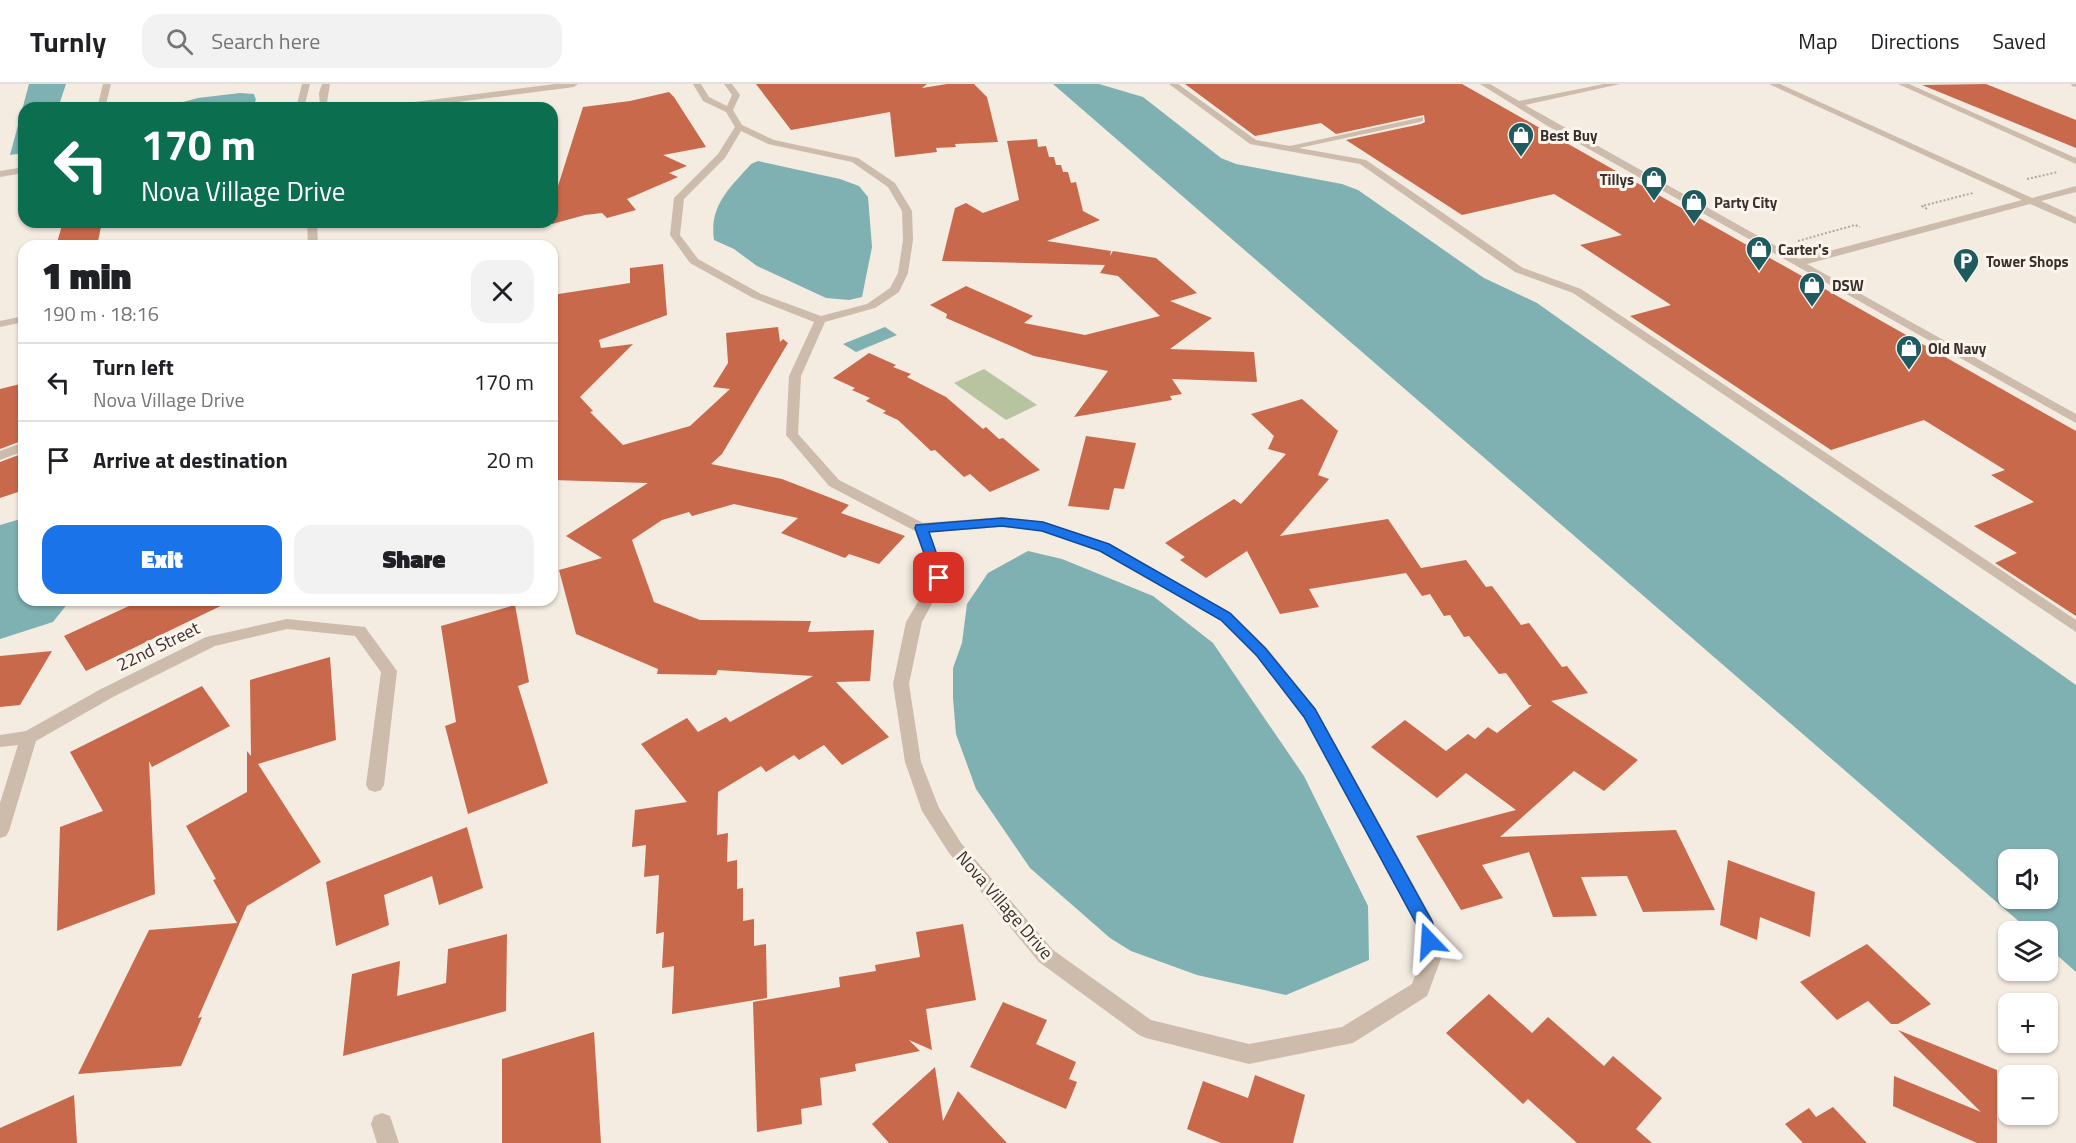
<!DOCTYPE html>
<html lang="en">
<head>
<meta charset="utf-8">
<style>
	body { margin:0; font-family:"Titillium Web",sans-serif; background:#f2f2f2; color:#202124; height:100vh; display:flex; flex-direction:column; font-size:22px; white-space:nowrap }
	* { box-sizing:border-box; margin:0 }
	p { font-size:20px; color:#757577 }
	.icon { flex:none; width:33px; height:33px; fill:none; stroke:currentColor; stroke-width:2; stroke-linecap:round; stroke-linejoin:round }
	.map { position:relative; flex:1; overflow:hidden }
	.side { position:absolute; left:18px; top:156px; width:540px; height:366px; display:flex; flex-direction:column; background:#fff; border-radius:18px; box-shadow:0 2px 4px #0004 }
	.side>* { flex:none }
	.hud { position:absolute; left:18px; top:18px; width:540px; height:126px; border-radius:18px; box-shadow:0 2px 4px #0004; background:#0b6e4f; color:#fff; overflow:hidden }
	.controls { position:absolute; left:1998px; top:765px; display:grid; gap:12px }
	.controls a { display:grid; place-items:center; width:60px; height:60px; border-radius:12px; background:#fff; box-shadow:0 2px 4px #0004; font-size:30px }
	.pin { position:absolute; display:grid; place-items:center; width:51px; height:51px; color:#fff; margin:-26px; border-radius:12px; box-shadow:0 3px 9px #0006 }
	.me { position:absolute; width:66px; margin:-33px; rotate:340deg; stroke-linejoin:round; filter:drop-shadow(0 0 4px #0008) }
	.turn { display:flex; align-items:center; gap:21px; height:126px; padding:0 24px; font-size:27px }
	.turn .icon { width:78px; height:78px; stroke-width:2.5 }
	.turn b { display:block; font-size:42px; line-height:51px }
	.round { display:grid; place-items:center; flex:none; width:63px; height:63px; border-radius:18px; background:#f2f2f2 }
	.head { display:flex; align-items:center; justify-content:space-between; height:102px; padding:0 24px }
	h1 { font-size:36px; font-weight:800; line-height:45px }
	.button { display:flex; gap:12px; margin-top:auto; padding:12px 24px }
	.button a { flex:1; height:69px; border-radius:18px; background:#1a73e8; color:#fff; font-size:24px; font-weight:800; line-height:69px; text-align:center }
	.button a+a { background:#f2f2f2; color:#202124 }
	ul { padding:0; list-style:none }
	li { display:flex; align-items:center; gap:18px; height:78px; padding:0 24px; border-top:2px solid #e0e0e0 }
	li div { flex:1 }
	li b { display:block; font-size:22px }
	li em { font-style:normal }
	header { display:flex; align-items:center; gap:36px; box-sizing:border-box; height:84px; padding:0 30px; background:#fff; border-bottom:2px solid #e0e0e0 }
	header strong { font-size:28px }
	nav { display:flex; gap:33px; margin-inline-start:auto; font-size:21px }
	.search { width:420px; height:54px; background:#f2f2f2; display:flex; align-items:center; gap:15px; box-sizing:border-box; padding:0 21px; border-radius:18px; color:#757577; font-size:22px }
	.map>svg:first-child { display:block }
	.green { fill:#b8c4a0 }
	.water { fill:#7fb0b2; fill-rule:evenodd }
	.building { fill:#c8694b }
	.lines { fill:none; stroke-linecap:round; stroke-linejoin:round }
	.path { stroke:#b9a596; stroke-width:2; stroke-dasharray:2 2; stroke-linecap:butt }
	.service { fill:#cdbbac; fill-rule:evenodd }
	.minor { fill:#cdbbac; fill-rule:evenodd }
	.tertiary { fill:#cdbbac; fill-rule:evenodd }
	.route { fill:#1a73e8; stroke:#114b97; stroke-width:1.5 }
	.labels { text-anchor:middle; dominant-baseline:central; stroke-width:6; stroke-linejoin:round; paint-order:stroke }
	.far-poi-label { font-size:15px; font-weight:bold; fill:#3b302b; stroke:#fbf5ee; text-anchor:start }
	.street-label { font-size:18px; fill:#3b302b; stroke:#fbf5ee }
</style>
</head>
<body>
<header>
<strong>Turnly</strong>
<div class="search"><svg class="icon" aria-label="search" viewBox="0 0 24 24"><circle cx="10" cy="10" r="6"/><path d="M15 15l6 6"/></svg>Search here</div>
<nav><a>Map</a><a>Directions</a><a>Saved</a></nav>
</header>
<div class="map">
<svg width="2076" height="1059" viewBox="0 0 2076 1059">
	<rect width="100%" height="100%" fill="#f4ebe1"/>
	<path class="green" d="M984,285L1037,321L1006,336L954,299Z"/>
	<path class="water" d="M29,0H66L58,24H24V69L10,71Z
		M1053,0H1099L1143,13L1221,74L1236,80L1342,100L1358,106L1484,194L1537,219L2076,601V888L2048,863V848L2030,847ZM2008,776H2048V814H2008Z
		M240,9L254,10L256,16L253,21L242,24H160L198,14Z
		M758,77L840,95L859,102L868,113L872,163L862,213L849,216L826,214L757,182L734,165L714,156C709,121 730,104 751,80Z
		M885,243L897,251L856,268L843,260Z
		M24,434V516H68V519L53,538L0,555V441Z
		M1028,467L1062,475L1153,512L1213,559L1304,692L1368,822L1369,876L1286,911L1197,891L1131,867L1110,854L1030,784L976,705L956,650L953,614V584L962,559L967,520L988,489Z"/>
	<path class="building" d="M756,0H927L922,4L947,0H974L987,13L998,58L955,60L956,63L936,64L937,68L895,73L890,28L791,46Z
		M1185,0H1462L2076,347V532L1995,479L2017,469L1974,442L2034,418L1991,391L2005,386L1924,336L1831,366L1630,232L1671,221L1580,161L1622,151L1554,110L1462,131L1346,56L1421,40L1425,38L1424,31L1336,50L1321,39L1255,52Z
		M1986,0L2076,36V64L1922,1Z
		M669,8L674,13L706,63L663,71L687,82L669,89L678,93L627,115L636,126L607,134L602,129L585,131L552,140V121L583,23L630,17Z
		M1037,55L1038,63L1046,62L1049,73H1054L1056,81H1061L1063,88H1068L1071,99L1076,98L1083,127L1100,136L1047,157L1111,167L1110,172L1113,167L1156,174L1197,209L1170,217L1212,234L1170,265L1254,268L1257,298L1172,295L1182,310L1170,312L1172,316L1074,333L1108,287L1034,272L946,234L947,230L930,221L966,202L1033,232L1024,239L1085,251L1160,232L1118,192L1100,189L1105,181L942,177L955,124L966,119L983,129L1019,116L1007,57Z
		M63,138H102L97,162H56Z
		M663,180L667,231L599,256L601,264L633,260L580,313L593,327L590,328L623,361L690,342L730,305L713,303L728,279L726,249L778,243L780,258L783,255L788,259L722,370L711,380L782,395L849,421L841,429L905,452L879,480L849,470L845,474L781,449L798,434L734,420L692,432L689,428L662,436L632,456L654,518L700,536L811,537L808,548L874,546L870,597L836,598L889,653L842,681L824,661L799,676L794,671L766,688L761,682L718,708L717,751L728,749L727,778L737,776V805L743,804V837L754,835V862L766,860L767,914L672,930L674,882L662,884L664,848L656,850L659,791L644,793L646,761L632,763L635,726L687,718L641,660L687,634L698,648L726,633L730,638L813,592L718,586L716,591L657,590L658,585L576,550L559,486L602,474L566,452L648,399L552,396V211L630,199V184Z
		M869,269L896,281L893,283L911,290L907,293L946,313L983,345L986,343L999,355L1003,354L1040,386L990,408L970,390L964,393L935,366L931,367L898,336L883,329L886,327L866,317L870,314L852,306L855,304L833,294Z
		M24,299V356L0,365V305Z
		M1302,315L1338,347L1318,391L1329,395L1280,452L1388,435L1421,484L1466,476L1486,503L1492,502L1521,541L1529,539L1562,583L1567,582L1588,609L1551,617L1638,676L1604,707L1574,687L1500,753L1676,746L1715,826L1643,828L1627,792L1581,793L1597,832L1553,833L1529,768L1482,781L1503,814L1461,826L1416,752L1516,726L1466,689L1437,714L1371,663L1405,636L1446,667L1468,650L1475,655L1488,643L1497,649L1532,621H1529L1506,589L1499,590L1469,552L1464,553L1450,531L1444,532L1430,510L1422,512L1406,489L1309,505L1319,523L1280,530L1247,467L1206,494L1180,476L1185,473L1165,459L1234,415L1241,420L1286,370L1268,365L1274,352L1251,330Z
		M1086,352L1136,359L1124,405L1114,404L1109,426L1068,422Z
		M24,369V406L0,414V378Z
		M142,516H233L86,587L64,552Z
		M515,521L529,598L518,602L548,699L468,730L445,642L456,638L441,542Z
		M52,567L20,621L0,623V572Z
		M330,573L336,656L258,680L321,778L247,822L198,934L202,933L181,982L78,990L149,846L237,839L213,796L216,795L186,742L247,708V667L251,672L250,596Z
		M202,602L230,642L152,683L149,677L155,810L57,847L60,743L103,727L70,668Z
		M467,743L483,804L439,821L432,792L384,811L389,841L336,862L326,798Z
		M1728,776L1815,808L1810,853L1760,833L1757,856L1720,841Z
		M963,840L976,916L926,925L932,966L909,956L920,967L855,980L856,987L820,994L822,1021L801,1025L802,1040L757,1048L753,918L840,903L839,893L876,887L875,881L920,873L916,848Z
		M507,850L506,927L343,972L352,890L400,877L397,912L446,899L448,865Z
		M1867,860L1931,920L1898,940H1891L1868,917L1837,936L1800,898Z
		M1489,910L1532,949L1548,933L1604,982L1613,972L1662,1014L1636,1045L1652,1059H1577L1528,1015L1523,1020L1446,949Z
		M1003,918L1047,936L1036,960L1076,978L1069,995L1077,998L1066,1025L970,983Z
		M1898,946L1997,986V1059H1977L1893,1022L1894,992L1981,1028Z
		M594,948L601,1059H502V975Z
		M935,983L943,1037L958,1007L1007,1059H889L872,1040Z
		M1255,991L1305,1011L1293,1059H1221L1187,1045L1203,997L1248,1014Z
		M74,1011L77,1059H0V1044Z
		M1833,1023L1867,1059H1803L1785,1040L1809,1024L1816,1033Z"/>
	<g class="lines">
		<path class="path" d="M2027,95L2058,88
			M1927,125L1922,122L1973,109
			M1798,157L1855,141L1860,143"/>
		<path class="service" d="M1169,0H1178L1256,56L1290,62L1423,33V37L1420,38L1299,64L1366,76L1523,184L1581,205L2076,536V548L1573,209L1515,188L1360,80L1250,60Z
			M1480,0H1490L1519,17L1604,0H1620L1525,21L1799,175L2022,116L1769,0H1780L2032,114L2076,102V108L2041,117L2076,133V140L2030,120L1807,180L2076,330V339L1546,41Z
			M1898,0H1909L2076,74V80Z
			M2071,0H2076V3L2072,2Z
			M307,138H317L318,162H308Z
			M24,232V238L0,243V237Z"/>
		<path class="minor" d="M103,0H111L105,24H97Z
			M302,0H310L304,24H296Z
			M322,0H330L326,24L320,22L319,9Z
			M693,0H701L709,13L727,22L732,11L724,0H732L740,11L733,26L742,41L774,56L858,74L895,99L912,127L913,156L908,189L899,208L875,224L825,238L801,292L798,350L839,396L923,439L1002,433L1048,440L1109,460L1231,529L1267,564L1316,625L1433,836L1442,872L1427,912L1353,959L1249,980L1146,954L1139,951L1039,878L949,769L922,727L905,678L893,600L906,538L932,494L915,447L829,402L786,351L789,292L814,238L753,214L690,179L670,151L674,114L718,70L735,43L726,28L703,17ZM741,47L768,60L852,78L888,103L902,127L903,156L898,189L890,204L867,220L821,232L761,210L698,175L680,151L684,115L725,74ZM1002,443L1042,447L1099,466L1221,537L1257,572L1304,633L1417,843L1422,872L1412,900L1342,943L1249,960L1151,936L1053,866L961,759L939,724L921,678L909,600L922,538L946,494L929,448Z
			M24,358V367L0,376V367Z
			M287,535L365,543L397,587L384,701L381,706L375,708L369,706L366,701L381,588L355,552L287,545L215,562L113,613L36,657L9,747L6,752L0,754V719L18,661L0,663V651L26,647L101,605L206,553Z
			M382,1029L390,1032L399,1059H377L371,1040L374,1032Z"/>
		<path class="tertiary" d="M555,0H578L574,3L411,24H387L391,21Z
			M324,19L341,24H302Z
			M24,83V89L0,93V87Z"/>
	</g>
	<path class="route" d="M1002,434L1043,438L1109,460L1230,529L1266,565L1315,625L1432,837L1438,857L1435,863L1429,865L1423,863L1418,843L1304,633L1257,572L1221,536L1100,467L1042,447L1002,442L929,448L945,494L943,497H934L915,444L916,441Z"/>
	<defs>
		<g id="shop-pin" transform="scale(1.35)"><path d="M0 17L-7.5 6A9.5 9.5 0 1 1 7.5 6Z" fill="#1f5a5e" stroke="#fbf5ee"/><path d="M-5-2.5h2.3a2.7 3.5 0 0 1 5.4 0H5L5.5 6h-11ZM-1.5-2.5h3a1.5 2.3 0 0 0-3 0Z" fill="#fff"/></g>
		<g id="parking-pin" transform="scale(1.35)"><path d="M0 17L-7.5 6A9.5 9.5 0 1 1 7.5 6Z" fill="#1f5a5e" stroke="#fbf5ee"/><path d="M-3.5-5.5H1a3.5 3.5 0 0 1 0 7H-1V5.5H-3.5ZM-1-3.4V-.6H.8a1.4 1.4 0 0 0 0-2.8Z" fill="#fff"/></g>
	</defs>
	<g fill-rule="evenodd">
		<use href="#shop-pin" x="1521" y="51"/>
		<use href="#shop-pin" x="1654" y="95"/>
		<use href="#shop-pin" x="1694" y="118"/>
		<use href="#shop-pin" x="1759" y="165"/>
		<use href="#parking-pin" x="1966" y="177"/>
		<use href="#shop-pin" x="1812" y="201"/>
		<use href="#shop-pin" x="1909" y="264"/>
	</g>
	<g class="labels">
		<g class="far-poi-label">
			<text x="1540" y="51">Best Buy</text>
			<text x="1634" y="95" text-anchor="end">Tillys</text>
			<text x="1714" y="118">Party City</text>
			<text x="1778" y="165">Carter's</text>
			<text x="1986" y="177">Tower Shops</text>
			<text x="1832" y="201">DSW</text>
			<text x="1928" y="264">Old Navy</text>
		</g>
		<g class="street-label">
			<text transform="translate(158 562) rotate(-26)">22nd Street</text>
			<text transform="translate(1005 821) rotate(49)">Nova Village Drive</text>
		</g>
	</g>
</svg>
<div class="controls">
<a><svg class="icon" aria-label="sound" viewBox="0 0 24 24"><path d="M4 9h4l5-4v14l-5-4H4zM17 9q2 3 0 6"/></svg></a>
<a><svg class="icon" aria-label="layers" viewBox="0 0 24 24"><path d="M12 4l9 5-9 5-9-5zM3 14l9 5 9-5"/></svg></a>
<a>+</a>
<a>−</a>
</div>
<div class="pin" style="left:939px;top:494px;background:#d93025"><svg class="icon" aria-label="arrive" viewBox="0 0 24 24"><path d="M6 21V4h12l-3 4 3 4H6"/></svg></div>
<svg class="me" style="left:1429px;top:857px" viewBox="-20 -20 40 40"><path d="M0-17L14 15 0 8-14 15z" fill="#1a73e8" stroke="#fff" stroke-width="4"/></svg>
<div class="hud">
<div class="turn"><svg class="icon" aria-label="left" viewBox="0 0 24 24"><path d="M17 20v-9H6M10 6l-5 5 5 5"/></svg><div><b>170 m</b>Nova Village Drive</div></div>
</div>
<section class="side">
<div class="head"><div><h1>1 min</h1><p>190 m · 18:16</p></div><a class="round"><svg class="icon" aria-label="close" viewBox="0 0 24 24"><path d="M6 6l12 12M18 6L6 18"/></svg></a></div>
<ul>
<li><svg class="icon" aria-label="left" viewBox="0 0 24 24"><path d="M17 20v-9H6M10 6l-5 5 5 5"/></svg><div><b>Turn left</b><p>Nova Village Drive</p></div><em>170 m</em></li>
<li><svg class="icon" aria-label="arrive" viewBox="0 0 24 24"><path d="M6 21V4h12l-3 4 3 4H6"/></svg><div><b>Arrive at destination</b></div><em>20 m</em></li>
</ul>
<div class="button"><a>Exit</a><a>Share</a></div>
</section>
</div>
</body>
</html>
